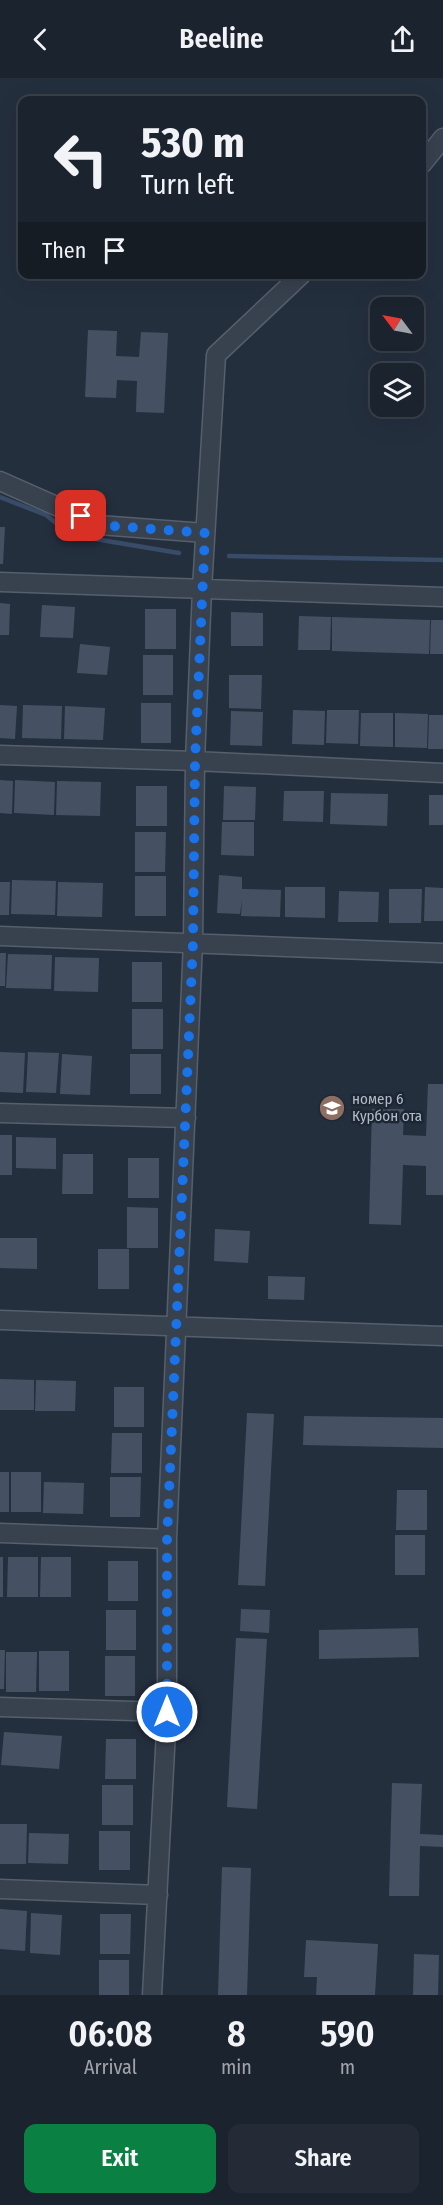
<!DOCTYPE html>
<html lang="en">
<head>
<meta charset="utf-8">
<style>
	body { margin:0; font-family:"Fira Sans Condensed",sans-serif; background:#242b36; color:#f1f3f6; height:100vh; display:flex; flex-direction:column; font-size:22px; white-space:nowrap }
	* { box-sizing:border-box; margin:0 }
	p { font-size:20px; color:#a0a4aa }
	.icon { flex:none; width:33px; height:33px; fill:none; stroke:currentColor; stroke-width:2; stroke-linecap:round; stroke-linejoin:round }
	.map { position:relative; height:1917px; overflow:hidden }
	.side { display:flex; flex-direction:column; background:#1b232e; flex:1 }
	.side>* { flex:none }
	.hud { position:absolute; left:18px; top:18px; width:408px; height:183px; border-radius:12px; box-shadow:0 6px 24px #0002,0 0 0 2px #39404a; background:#1b232e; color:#f1f3f6; overflow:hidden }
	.needle { width:39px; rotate:302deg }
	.controls { position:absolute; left:370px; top:219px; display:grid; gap:12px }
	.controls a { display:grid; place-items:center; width:54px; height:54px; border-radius:12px; background:#1b232e; box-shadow:0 6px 24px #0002,0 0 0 2px #39404a; font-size:30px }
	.pin { position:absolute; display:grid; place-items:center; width:51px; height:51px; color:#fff; margin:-26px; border-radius:12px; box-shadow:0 3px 9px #0006 }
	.me { position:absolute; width:66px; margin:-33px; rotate:0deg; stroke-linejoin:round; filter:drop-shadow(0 0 4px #0008) }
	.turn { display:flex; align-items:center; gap:21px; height:126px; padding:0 24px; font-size:27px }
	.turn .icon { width:78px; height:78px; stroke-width:2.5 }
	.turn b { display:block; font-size:42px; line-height:51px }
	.then { display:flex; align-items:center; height:57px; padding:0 24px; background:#0003; gap:12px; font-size:22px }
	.eta { display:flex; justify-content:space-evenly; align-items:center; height:102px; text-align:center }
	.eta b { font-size:36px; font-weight:600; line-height:42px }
	.button { display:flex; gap:12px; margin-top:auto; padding:12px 24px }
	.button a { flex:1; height:69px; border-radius:12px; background:#0b8043; color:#fff; font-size:24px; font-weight:600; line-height:69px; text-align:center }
	.button a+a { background:#242b36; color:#f1f3f6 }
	header { display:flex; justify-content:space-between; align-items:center; height:78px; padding:0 24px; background:#1b232e; font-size:27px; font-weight:600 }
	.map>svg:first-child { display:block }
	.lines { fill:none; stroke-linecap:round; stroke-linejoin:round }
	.stream { stroke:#394c67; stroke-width:4.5 }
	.building { fill:#455162 }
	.minor-casing { stroke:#565f6c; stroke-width:21 }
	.minor { stroke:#38414e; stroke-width:18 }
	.route { stroke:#1a73e8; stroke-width:10; stroke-dasharray:0 18 }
	.labels { text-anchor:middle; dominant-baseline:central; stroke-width:5; stroke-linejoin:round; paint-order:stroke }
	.poi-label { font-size:15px; fill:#b4bcc9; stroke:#1d2633; text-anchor:start }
</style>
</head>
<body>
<header><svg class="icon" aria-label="back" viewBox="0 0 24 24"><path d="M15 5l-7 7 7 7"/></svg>Beeline<svg class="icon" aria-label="share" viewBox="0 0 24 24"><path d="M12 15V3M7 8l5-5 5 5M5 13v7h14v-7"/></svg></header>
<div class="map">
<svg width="443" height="1917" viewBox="0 0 443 1917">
	<rect width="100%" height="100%" fill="#242f3e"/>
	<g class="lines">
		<path class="stream" d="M0,419L46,437L71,457L179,475
			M229,478L443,482"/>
	</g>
	<path class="building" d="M88,252L117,253L116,278L139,279L141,254L168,255L164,335L136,334L137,303L117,302L116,320L85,319Z
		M0,449H5L3,486H0Z
		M0,525L10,526L9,557H0Z
		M42,527L75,529L73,560L40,559Z
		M145,531H176V571H145Z
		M231,534L263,535V568H231Z
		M299,538L331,539L330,572H298Z
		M332,539L430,542L429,576L332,573Z
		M431,542H443V576H430Z
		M80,566L110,569L107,597L77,595Z
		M143,577H173V617H143Z
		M229,597H262L261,631L229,630Z
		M141,625H171V665H141Z
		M0,627L17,628L15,661L0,660Z
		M23,627L62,628L61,661L22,660Z
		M65,628L105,630L103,662L64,661Z
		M293,632L325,633L324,667L292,666Z
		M327,632H359L358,666L326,665Z
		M231,633L263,634L262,668L230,667Z
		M361,635H393V669L360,668Z
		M395,635L428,636L427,670L395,669Z
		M429,637H443V671H428Z
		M0,702L13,703L12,736L0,735Z
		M15,702L55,704L54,737L14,735Z
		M57,703L101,704L100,738L56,737Z
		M136,708H167V748H136Z
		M224,708L256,709L255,742H223Z
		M284,713H324L323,744L283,743Z
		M331,715L388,716L387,748L330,746Z
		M429,717H443V747H429Z
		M222,744H254V778L221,777Z
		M135,754H166L165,794H135Z
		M219,797L242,799V811L281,812L280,839L241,838L242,821L240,836L217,835Z
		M135,798H166V838H135Z
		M12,802L56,803L55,837L11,836Z
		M0,804H10L9,837H0Z
		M58,804L103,805L102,839L57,838Z
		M285,809H325V840L285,839Z
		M425,809L443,810V843H424Z
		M389,811H422L421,845H389Z
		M339,813L379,814L378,844H338Z
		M0,875H6L5,908H0Z
		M8,876L52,877L51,911L6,910Z
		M55,879L99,880L98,914L54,913Z
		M132,884H162V924H132Z
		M132,931H163V971H132Z
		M0,974L25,975L23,1015L0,1014Z
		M28,974L59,975L56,1015L26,1014Z
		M62,976L92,978L90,1017L60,1016Z
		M130,976H161V1016H130Z
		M428,1006H443V1117H426V1088L403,1087L401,1147L369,1146L372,1031H404L403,1057L426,1058Z
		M0,1057H12V1097H0Z
		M16,1059L56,1060V1091L16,1090Z
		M63,1076H93V1116H62Z
		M128,1080H159V1120H128Z
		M127,1129L158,1130V1170H127Z
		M215,1151L250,1153L248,1185L214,1183Z
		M0,1160H37V1191L0,1190Z
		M98,1171H129V1211H98Z
		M268,1198L305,1199L304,1222L268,1221Z
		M0,1301L34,1302V1332H0Z
		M36,1302L76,1303L75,1333H35Z
		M114,1309H144V1349H114Z
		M247,1335L274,1336L265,1508L238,1507Z
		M304,1338L443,1340V1370L303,1367Z
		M112,1355H142V1395H111Z
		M0,1394H9V1434H0Z
		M11,1394H41V1434H11Z
		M110,1399H141L140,1439H110Z
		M44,1404L84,1405L83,1436L43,1435Z
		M397,1412H427V1452H396Z
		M395,1457H425V1497H395Z
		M0,1479H3V1519H0Z
		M8,1479H38V1519H7Z
		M41,1479H71V1519H40Z
		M108,1483H138V1523H108Z
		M241,1531L270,1532L269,1555L240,1553Z
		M106,1532H136V1572H106Z
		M418,1550L419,1579L319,1581V1552Z
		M236,1560L267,1561L257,1731L227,1729Z
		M0,1572H5L4,1611H0Z
		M39,1573H69V1613H39Z
		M6,1574H37L36,1614H6Z
		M105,1578H135V1618H105Z
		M4,1654L62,1658L59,1691L1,1687Z
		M106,1661H136V1701H105Z
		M392,1705L422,1706L420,1756L443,1757V1769L420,1768L419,1818H389Z
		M102,1707H133V1747H102Z
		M0,1746H27L26,1786H0Z
		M99,1753H130V1792H99Z
		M29,1755L69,1756L68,1786L28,1785Z
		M222,1789L251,1790L247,1917H218Z
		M0,1831L27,1833L25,1873L0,1871Z
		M31,1835L62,1837L60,1877L30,1875Z
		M100,1836H131L130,1876H100Z
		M306,1862L378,1866L375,1917H316L317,1899H304Z
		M414,1876L439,1877L438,1917H413Z
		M99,1882H129V1917H99Z"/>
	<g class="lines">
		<g class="minor-casing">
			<path id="minor" d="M422,86L443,60
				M0,403L99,447L205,455
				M0,504L443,519
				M0,677L195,683L443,695
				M0,858L443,875
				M0,1035L186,1040
				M0,1242L443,1258
				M0,1455L167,1461
				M0,1629L167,1634
				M0,1811L158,1817
				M152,1917L167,1634V1461L193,864L195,683L202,511L216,277L302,196"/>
		</g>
		<use href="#minor" class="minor"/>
	</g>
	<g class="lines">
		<path class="route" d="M81,438L99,447L205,455L195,683L193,864L167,1461V1634"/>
	</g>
	<defs>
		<g id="school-disc" transform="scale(1.35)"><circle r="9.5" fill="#8d6e63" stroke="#1d2633"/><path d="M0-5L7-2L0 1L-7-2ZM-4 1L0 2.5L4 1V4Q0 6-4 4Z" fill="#fff"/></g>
	</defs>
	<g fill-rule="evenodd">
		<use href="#school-disc" x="332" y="1030"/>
	</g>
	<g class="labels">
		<g class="poi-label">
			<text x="352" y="1021">номер 6<tspan x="352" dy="17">Курбон ота</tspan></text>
		</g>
	</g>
</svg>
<div class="controls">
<a><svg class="needle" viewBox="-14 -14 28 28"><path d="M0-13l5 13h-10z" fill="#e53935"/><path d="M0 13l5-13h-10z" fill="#a0a4aa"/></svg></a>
<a><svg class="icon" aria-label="layers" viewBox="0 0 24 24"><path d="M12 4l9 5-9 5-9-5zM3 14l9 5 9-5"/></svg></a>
</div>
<div class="pin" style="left:81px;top:438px;background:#d93025"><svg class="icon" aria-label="arrive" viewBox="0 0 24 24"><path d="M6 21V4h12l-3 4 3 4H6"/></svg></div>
<svg class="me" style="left:167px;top:1634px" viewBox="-20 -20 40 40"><circle r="17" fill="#1a73e8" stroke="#fff" stroke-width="3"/><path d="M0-11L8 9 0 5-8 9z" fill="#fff"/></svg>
<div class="hud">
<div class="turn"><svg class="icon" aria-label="left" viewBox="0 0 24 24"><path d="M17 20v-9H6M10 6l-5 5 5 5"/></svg><div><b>530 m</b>Turn left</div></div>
<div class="then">Then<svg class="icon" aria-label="arrive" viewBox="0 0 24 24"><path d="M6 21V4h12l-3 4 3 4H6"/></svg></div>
</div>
</div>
<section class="side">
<div class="eta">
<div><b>06:08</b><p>Arrival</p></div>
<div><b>8</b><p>min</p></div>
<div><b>590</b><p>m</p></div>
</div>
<div class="button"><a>Exit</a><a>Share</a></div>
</section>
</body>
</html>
